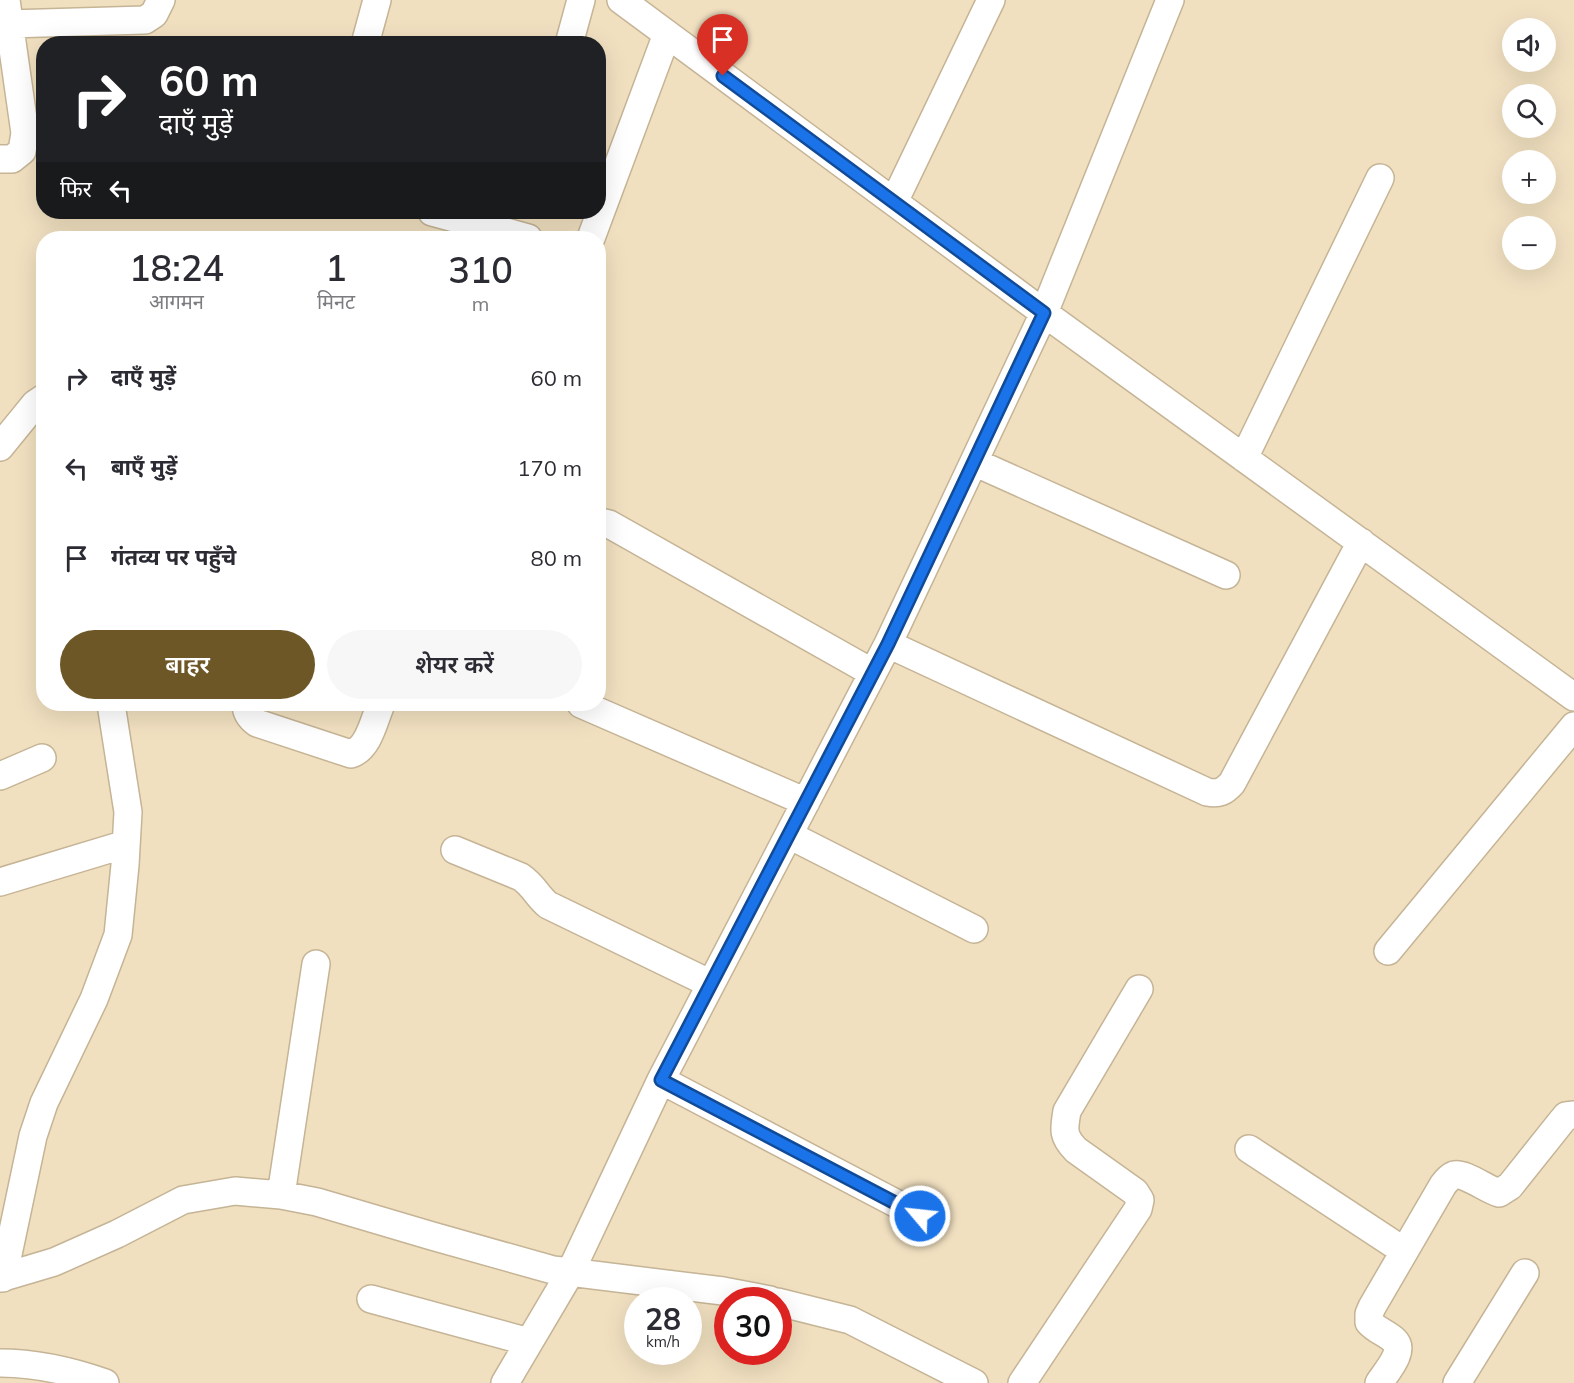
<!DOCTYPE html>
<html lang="hi">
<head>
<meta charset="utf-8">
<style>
	body { margin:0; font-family:Mulish,"Noto Sans Devanagari",sans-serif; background:#f7f7f7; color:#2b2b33; height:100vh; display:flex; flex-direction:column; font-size:22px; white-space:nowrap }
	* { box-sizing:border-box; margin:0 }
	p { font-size:20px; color:#7c7c81 }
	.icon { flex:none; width:33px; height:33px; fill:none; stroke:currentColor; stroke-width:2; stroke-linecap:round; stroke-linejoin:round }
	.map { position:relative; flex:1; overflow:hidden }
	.details { position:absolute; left:36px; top:231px; width:570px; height:480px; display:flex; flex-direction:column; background:#fff; border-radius:24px; box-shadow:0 6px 24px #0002 }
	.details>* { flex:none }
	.hud { position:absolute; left:36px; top:36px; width:570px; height:183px; border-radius:24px; box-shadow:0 6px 24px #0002; background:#202124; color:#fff; overflow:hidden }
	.tools { position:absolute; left:1502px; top:18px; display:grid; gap:12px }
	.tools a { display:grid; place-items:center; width:54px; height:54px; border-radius:50%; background:#fff; box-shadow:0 6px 24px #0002; font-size:30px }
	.speed { position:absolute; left:624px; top:1287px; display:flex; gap:12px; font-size:30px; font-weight:700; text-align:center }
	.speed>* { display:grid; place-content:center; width:78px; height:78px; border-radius:50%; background:#fff; box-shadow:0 6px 24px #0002; line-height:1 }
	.speed small { font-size:15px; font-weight:400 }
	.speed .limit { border:9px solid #d22; background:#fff; color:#111 }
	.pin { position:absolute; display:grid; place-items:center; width:51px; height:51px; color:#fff; margin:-62px -26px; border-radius:50% 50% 50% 0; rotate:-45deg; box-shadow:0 0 6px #0007 }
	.pin .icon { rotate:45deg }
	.me { position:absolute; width:66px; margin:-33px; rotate:298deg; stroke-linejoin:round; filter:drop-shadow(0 0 4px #0008) }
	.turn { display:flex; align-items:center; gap:21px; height:126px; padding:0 24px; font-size:27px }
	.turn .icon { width:78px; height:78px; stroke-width:2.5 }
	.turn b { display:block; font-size:42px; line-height:51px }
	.then { display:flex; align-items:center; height:57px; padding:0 24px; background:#0003; gap:12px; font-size:22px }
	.eta { display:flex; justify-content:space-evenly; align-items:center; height:102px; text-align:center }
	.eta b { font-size:36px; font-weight:600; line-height:42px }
	.button { display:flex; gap:12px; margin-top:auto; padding:12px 24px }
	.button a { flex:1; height:69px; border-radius:36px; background:#6e5727; color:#fff; font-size:24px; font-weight:600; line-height:69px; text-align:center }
	.button a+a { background:#f7f7f7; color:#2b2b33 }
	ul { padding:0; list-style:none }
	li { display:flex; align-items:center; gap:18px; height:90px; padding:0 24px }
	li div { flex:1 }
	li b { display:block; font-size:22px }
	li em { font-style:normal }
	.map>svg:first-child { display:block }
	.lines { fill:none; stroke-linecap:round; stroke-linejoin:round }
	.minor-casing { stroke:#c5b495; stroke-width:30 }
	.minor { stroke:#fff; stroke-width:27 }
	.route-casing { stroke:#114b97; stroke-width:15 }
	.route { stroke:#1a73e8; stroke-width:10 }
</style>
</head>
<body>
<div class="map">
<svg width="1574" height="1383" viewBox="0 0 1574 1383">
	<rect width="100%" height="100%" fill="#f1e0c0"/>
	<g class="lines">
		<g class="minor-casing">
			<path id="minor" d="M621,0L1044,313L1574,697
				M9,24L145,20L154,14L161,0
				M365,44L377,0
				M569,44L581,0
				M0,159H12L22,151L25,133L6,0
				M894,202L991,0
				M432,212L528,238
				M591,238L667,34
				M0,447L35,404L44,398
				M1244,458L1380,178
				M974,462L1226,575
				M598,523L601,522L609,524L873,673
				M888,644L1207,792C1219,794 1224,792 1232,783L1361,542
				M246,704C246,713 250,718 257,723L351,754C369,748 374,720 381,704
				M581,704L806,802
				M0,776L42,758
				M789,835L974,929
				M455,850L521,877C534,886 537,896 548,905L711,984
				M0,882L126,844
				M1388,951L1574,726
				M661,1080L920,1216
				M1249,1149L1404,1251
				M281,1195L316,964
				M0,1278L54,1262L117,1234L183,1200L235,1191L281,1195L317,1202L432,1236L553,1270L723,1291L770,1300
				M3,1278L33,1136L44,1103L94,999L118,935L125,865L128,812L111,704
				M371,1299L529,1342
				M778,1302L850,1320L974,1383
				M0,1363C35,1363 71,1371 105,1383
				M505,1383L570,1273L661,1080L888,644L1044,313L1170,0
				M1022,1383L1138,1209L1140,1200L1135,1192L1076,1150C1062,1136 1064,1129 1067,1111L1139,989
				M1379,1383C1386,1372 1406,1351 1394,1340C1386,1333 1376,1330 1369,1322V1314L1372,1307L1443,1185C1446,1181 1449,1177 1454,1175C1464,1172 1488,1190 1499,1193L1510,1186L1561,1122L1566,1116L1574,1115
				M1457,1383L1525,1273"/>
		</g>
		<use href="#minor" class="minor"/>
	</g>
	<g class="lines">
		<g class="route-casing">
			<path id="route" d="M723,76L1044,313L888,644L661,1080L920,1216"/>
		</g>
		<use href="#route" class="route"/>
	</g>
</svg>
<div class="tools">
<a><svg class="icon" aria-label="sound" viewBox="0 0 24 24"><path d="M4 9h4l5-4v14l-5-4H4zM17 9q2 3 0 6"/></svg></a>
<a><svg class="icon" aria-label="search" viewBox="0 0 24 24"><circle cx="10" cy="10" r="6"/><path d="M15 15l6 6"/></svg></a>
<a>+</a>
<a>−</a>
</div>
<div class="speed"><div>28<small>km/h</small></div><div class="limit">30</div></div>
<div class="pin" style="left:723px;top:76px;background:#d93025"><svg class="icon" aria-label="arrive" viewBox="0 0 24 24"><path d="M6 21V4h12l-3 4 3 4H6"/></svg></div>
<svg class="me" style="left:920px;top:1216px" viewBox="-20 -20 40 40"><circle r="17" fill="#1a73e8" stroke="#fff" stroke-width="3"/><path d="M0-11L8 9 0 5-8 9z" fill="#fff"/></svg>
<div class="hud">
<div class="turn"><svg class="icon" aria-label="right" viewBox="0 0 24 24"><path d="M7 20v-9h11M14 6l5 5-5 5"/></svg><div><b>60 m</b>दाएँ मुड़ें</div></div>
<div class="then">फिर<svg class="icon" aria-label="left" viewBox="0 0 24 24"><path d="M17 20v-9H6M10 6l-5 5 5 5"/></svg></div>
</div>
<section class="details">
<div class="eta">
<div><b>18:24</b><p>आगमन</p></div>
<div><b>1</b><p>मिनट</p></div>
<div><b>310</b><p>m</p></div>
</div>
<ul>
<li><svg class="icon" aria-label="right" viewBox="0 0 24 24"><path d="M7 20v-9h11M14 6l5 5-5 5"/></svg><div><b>दाएँ मुड़ें</b></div><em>60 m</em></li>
<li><svg class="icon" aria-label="left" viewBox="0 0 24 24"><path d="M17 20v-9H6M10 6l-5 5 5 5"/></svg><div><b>बाएँ मुड़ें</b></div><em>170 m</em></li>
<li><svg class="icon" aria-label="arrive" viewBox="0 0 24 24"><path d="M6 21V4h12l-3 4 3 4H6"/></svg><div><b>गंतव्य पर पहुँचे</b></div><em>80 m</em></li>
</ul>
<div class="button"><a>बाहर</a><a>शेयर करें</a></div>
</section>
</div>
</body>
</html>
